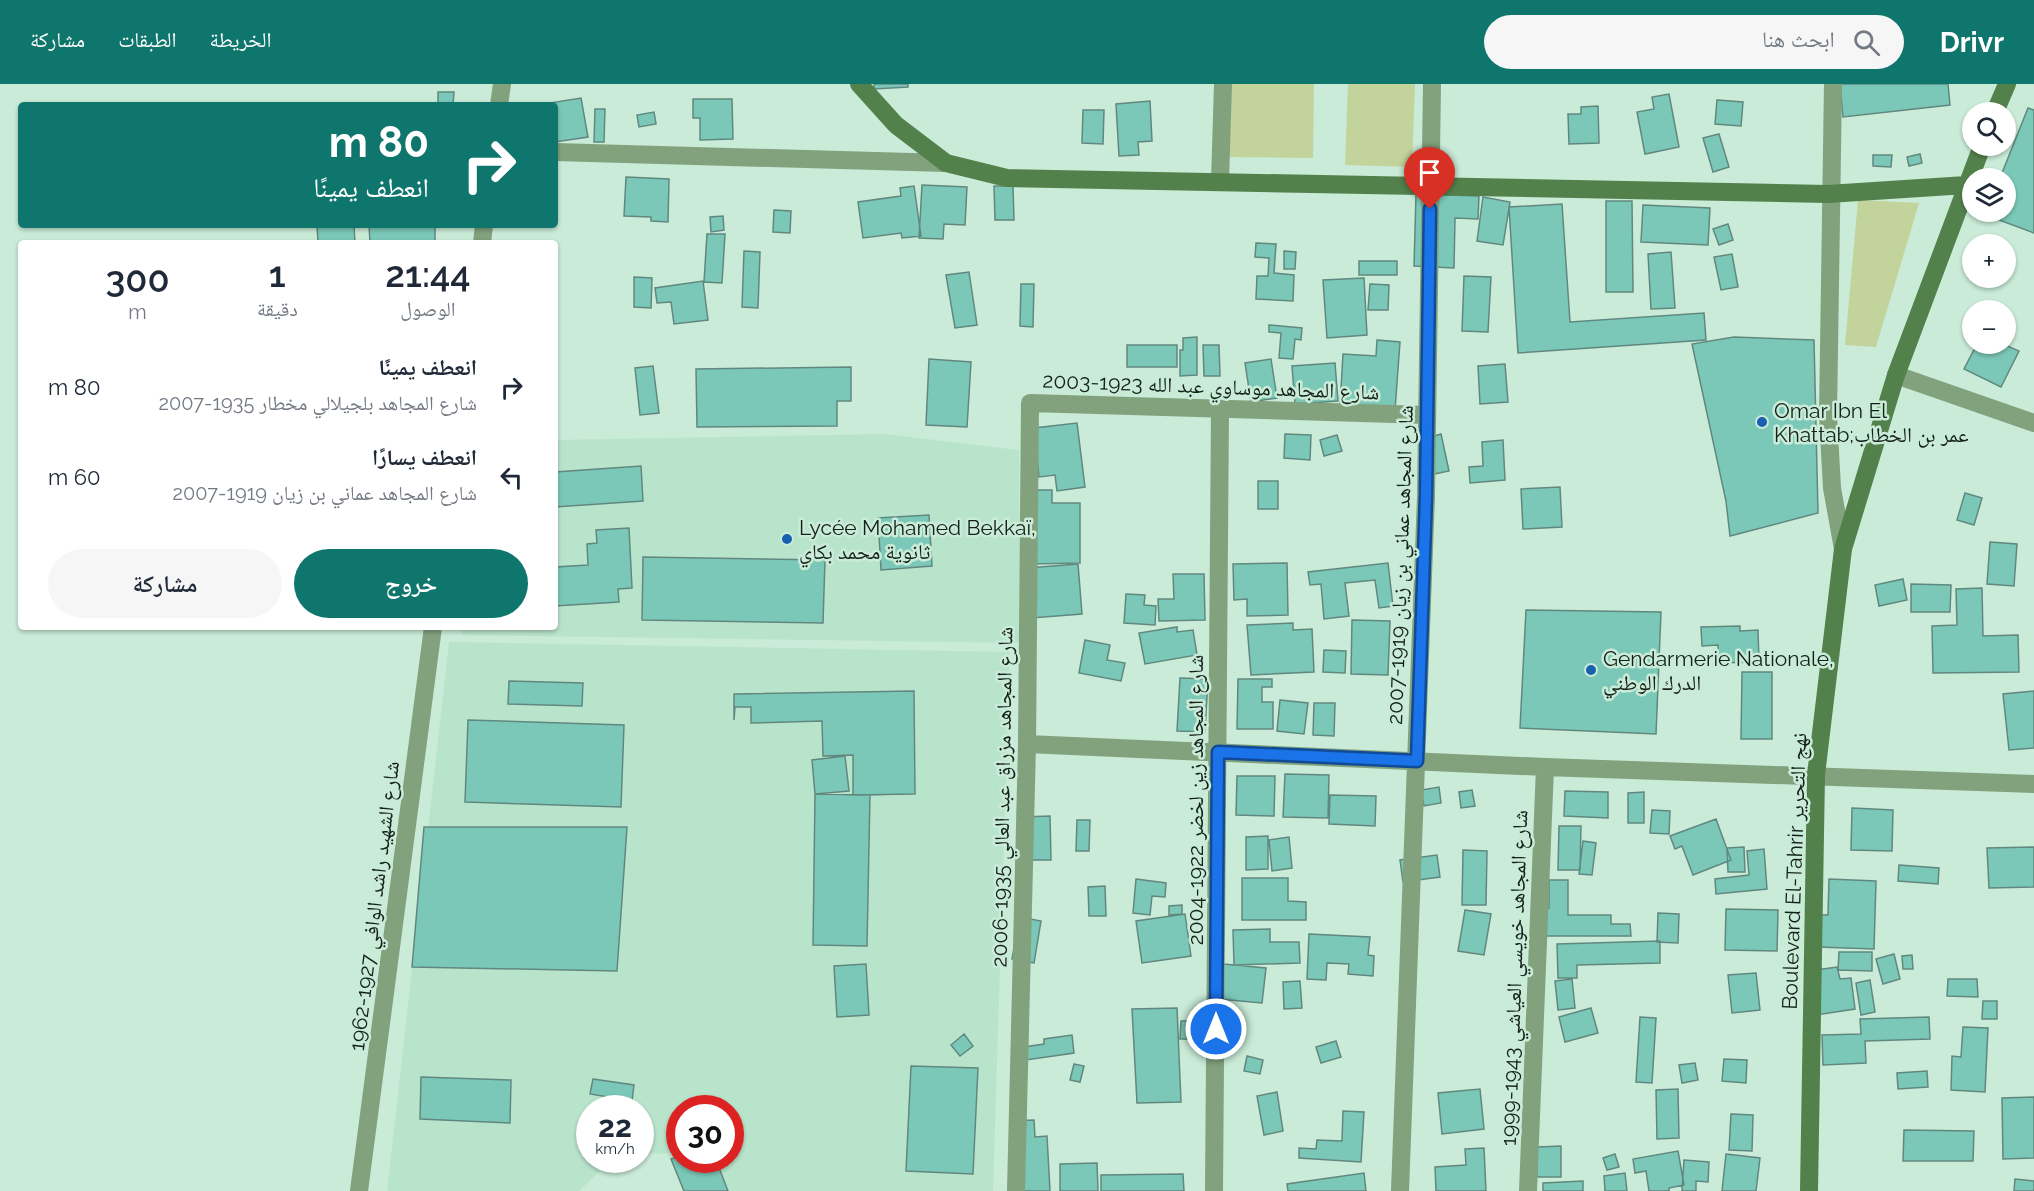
<!DOCTYPE html>
<html lang="ar">
<head>
<meta charset="utf-8">
<style>
	body { margin:0; font-family:Raleway,"Noto Naskh Arabic",sans-serif; background:#f6f6f7; color:#1f2937; direction:rtl; height:100vh; display:flex; flex-direction:column; font-size:22px; white-space:nowrap }
	* { box-sizing:border-box; margin:0 }
	p { font-size:20px; color:#747a83 }
	.icon { flex:none; width:33px; height:33px; fill:none; stroke:currentColor; stroke-width:2; stroke-linecap:round; stroke-linejoin:round }
	.map { position:relative; flex:1; overflow:hidden; direction:ltr }
	.side { position:absolute; left:18px; top:156px; width:540px; height:390px; display:flex; flex-direction:column; background:#fff; border-radius:6px; box-shadow:0 2px 4px #0004; direction:rtl }
	.side>* { flex:none }
	.banner { position:absolute; left:18px; top:18px; width:540px; height:126px; border-radius:6px; box-shadow:0 2px 4px #0004; direction:rtl; background:#0f766e; color:#fff; overflow:hidden }
	.controls { position:absolute; left:1962px; top:18px; display:grid; gap:12px }
	.controls a { display:grid; place-items:center; width:54px; height:54px; border-radius:50%; background:#fff; box-shadow:0 2px 4px #0004; font-size:30px }
	.speed { position:absolute; left:576px; top:1011px; display:flex; gap:12px; font-size:30px; font-weight:700; text-align:center }
	.speed>* { display:grid; place-content:center; width:78px; height:78px; border-radius:50%; background:#fff; box-shadow:0 2px 4px #0004; line-height:1 }
	.speed small { font-size:15px; font-weight:400 }
	.speed .limit { border:9px solid #d22; background:#fff; color:#111 }
	.pin { position:absolute; display:grid; place-items:center; width:51px; height:51px; color:#fff; margin:-62px -26px; border-radius:50% 50% 50% 0; rotate:-45deg; box-shadow:0 0 6px #0007 }
	.pin .icon { rotate:45deg }
	.me { position:absolute; width:66px; margin:-33px; rotate:0deg; stroke-linejoin:round; filter:drop-shadow(0 0 4px #0008) }
	.turn { display:flex; align-items:center; gap:21px; height:126px; padding:0 30px; font-size:27px }
	.turn .icon { width:78px; height:78px; stroke-width:2.5 }
	.turn b { display:block; font-size:42px; line-height:51px }
	.eta { display:flex; justify-content:space-evenly; align-items:center; height:102px; text-align:center }
	.eta b { font-size:36px; font-weight:600; line-height:42px }
	.button { display:flex; gap:12px; margin-top:auto; padding:12px 30px }
	.button a { flex:1; height:69px; border-radius:36px; background:#0f766e; color:#fff; font-size:24px; font-weight:600; line-height:69px; text-align:center }
	.button a+a { background:#f6f6f7; color:#1f2937 }
	ul { padding:0; list-style:none }
	li { display:flex; align-items:center; gap:18px; height:90px; padding:0 30px }
	li div { flex:1 }
	li b { display:block; font-size:22px }
	li em { font-style:normal }
	header { display:flex; align-items:center; gap:36px; box-sizing:border-box; height:84px; padding:0 30px; background:#0f766e; color:#fff }
	header strong { font-size:28px }
	nav { display:flex; gap:33px; margin-inline-start:auto; font-size:21px }
	.search { width:420px; height:54px; background:#f6f6f7; display:flex; align-items:center; gap:15px; box-sizing:border-box; padding:0 21px; border-radius:33px; color:#747a83; font-size:22px }
	.map>svg:first-child { display:block }
	.built { fill:#b9e4cc }
	.green { fill:#c2d49b }
	.building { fill:#7bc8b8; stroke:#61887f; stroke-width:1.5 }
	.lines { fill:none; stroke-linecap:round; stroke-linejoin:round }
	.street { stroke:#82a17d; stroke-width:18 }
	.secondary { stroke:#53814c; stroke-width:18 }
	.route-casing { stroke:#114b97; stroke-width:15 }
	.route { stroke:#1a73e8; stroke-width:10 }
	.poi-dot { fill:#1960b0; stroke:#c9ebd7; stroke-width:2 }
	.labels { text-anchor:middle; dominant-baseline:central; stroke-width:5; stroke-linejoin:round; paint-order:stroke }
	.street-label { font-size:21px; fill:#14211a; stroke:#c9ebd7 }
	.poi-label { font-size:21px; fill:#14211a; stroke:#c9ebd7; text-anchor:start }
</style>
</head>
<body>
<header>
<strong>Drivr</strong>
<div class="search"><svg class="icon" aria-label="search" viewBox="0 0 24 24"><circle cx="10" cy="10" r="6"/><path d="M15 15l6 6"/></svg>ابحث هنا</div>
<nav><a>الخريطة</a><a>الطبقات</a><a>مشاركة</a></nav>
</header>
<div class="map">
<svg width="2034" height="1107" viewBox="0 0 2034 1107">
	<rect width="100%" height="100%" fill="#c9ebd7"/>
	<path class="built" d="M885,350L1019,366L1020,559L461,551L462,543H555V356Z
		M449,558L1010,568L993,1107H722L720,1076H730V1024H680L679,1070L641,1069L640,1024H590V1076H611L579,1107H387Z"/>
	<path class="green" d="M1230,0H1314L1313,74L1229,73Z
		M1348,0H1415L1412,83L1345,81Z
		M1858,116L1919,119L1876,263L1845,261Z"/>
	<path class="building" d="M874,0H908V3L874,5Z
		M1840,0H1948L1950,21L1843,33Z
		M438,8H454L453,21H438Z
		M1669,10L1679,63L1645,70L1637,28L1654,25L1652,13Z
		M581,14L588,53L555,58V21L544,20Z
		M693,15H732L733,55L700,56V34H693Z
		M1717,16L1743,18L1741,42L1715,40Z
		M1150,17L1152,57L1138,58L1139,71L1119,72L1116,20Z
		M1598,22L1599,59L1569,60L1568,30H1581V23Z
		M2028,24L2034,26V149L1986,131L1987,128H2006V94H2000Z
		M595,25H605L604,58H594Z
		M1083,26H1104L1103,60L1082,59Z
		M654,28L656,40L639,43L637,31Z
		M1719,50L1729,83L1713,88L1703,54Z
		M1920,70L1922,79L1909,82L1907,73Z
		M1873,71H1892L1891,83L1873,82Z
		M626,93L669,95L668,138L651,137V133L624,132Z
		M922,101L967,103L965,141L944,140L943,155L919,154Z
		M914,102L921,152L902,154L901,149L863,154L858,118L901,112L900,104Z
		M994,102H1013L1014,136H995Z
		M1416,110L1479,112L1478,135L1455,134L1454,184L1414,182Z
		M1483,113L1510,118L1503,161L1477,157Z
		M1606,117H1632L1633,208H1606Z
		M1562,120L1570,238L1704,229L1706,256L1518,269L1509,123Z
		M1643,121L1710,124L1708,161L1641,158Z
		M774,126L791,127L790,149L773,148Z
		M723,132L724,146L711,148L710,133Z
		M1728,140L1733,156L1719,161L1713,145Z
		M317,141H354L355,159H318Z
		M369,141H435V159H370Z
		M707,150H725L722,199L704,198Z
		M1256,159L1276,160L1274,189L1294,191L1293,217L1256,215L1257,192H1268L1269,174L1255,173Z
		M744,167L760,168L758,224L742,223Z
		M1284,167L1296,168L1295,185H1284Z
		M1671,168L1675,224L1651,225L1648,170Z
		M1732,170L1738,203L1721,206L1714,173Z
		M1359,177H1397V191H1359Z
		M969,188L977,241L955,244L946,191Z
		M1464,192L1491,193L1488,248L1462,247Z
		M634,193L652,194L651,224L634,223Z
		M1364,194L1367,251L1327,254L1323,196Z
		M703,197L708,236L674,240L671,218L657,219L655,204Z
		M1021,200H1034L1033,243L1020,242Z
		M1370,200L1389,201L1388,226H1368Z
		M1269,241L1302,244L1301,256L1295,255L1293,275L1279,274L1281,249L1269,248Z
		M1197,253V291L1180,292V266H1183V254Z
		M1734,253L1814,256L1818,429L1730,452L1726,417L1692,260Z
		M1377,256L1400,258L1395,326L1340,322L1343,270L1376,272Z
		M1977,260H2003L2019,267L2001,303L1964,285Z
		M1127,261H1177V283H1127Z
		M1203,261H1219L1220,292H1204Z
		M929,275L971,278L967,343L926,341Z
		M1271,275L1277,314L1251,318L1245,279Z
		M1335,279L1338,317L1295,320L1292,282Z
		M1505,280L1508,318L1480,320L1478,282Z
		M653,282L659,329L640,331L635,284Z
		M851,283V317H837V342L697,343L696,285Z
		M1077,339L1085,403L1057,407L1055,391L1039,393L1034,344Z
		M1285,350L1311,351L1310,376L1284,374Z
		M1441,350L1449,387L1434,390L1427,354Z
		M1337,351L1342,367L1324,372L1320,356Z
		M1503,356L1505,396L1470,399L1469,383L1483,382L1482,358Z
		M641,382L643,417L555,423V388Z
		M1258,397H1278V425H1258Z
		M1560,403L1562,443L1523,445L1521,405Z
		M1030,406H1052V419H1080V479L1030,480Z
		M1965,409L1982,414L1974,441L1957,436Z
		M929,431L932,482L881,486L878,434Z
		M629,444L632,504L618,505L619,518L555,522V483L588,481L587,460L597,459L596,446Z
		M1990,458L2017,460L2014,502L1987,500Z
		M643,473L825,476L823,539L642,536Z
		M1287,479L1288,531L1247,532V515L1234,516L1233,480Z
		M1388,479L1393,522L1379,524L1375,496L1345,499L1349,532L1324,535L1321,500L1310,501L1308,488Z
		M1078,480L1082,530L1031,534L1027,484Z
		M1173,490H1204L1205,536L1159,537L1158,515H1174Z
		M1903,495L1907,516L1879,522L1875,501Z
		M1911,500L1951,501L1950,528H1911Z
		M1982,504L1983,552L2018,551L2019,588L1933,589L1932,542L1957,541L1956,505Z
		M1126,510L1145,511L1144,521L1156,522L1155,541L1124,539Z
		M1526,526L1661,528L1656,650L1520,644Z
		M1352,536L1390,537L1388,591L1351,590Z
		M1293,539V546L1312,545L1314,588L1251,591L1247,541Z
		M1740,542V547L1758,546L1759,578L1718,579V561L1702,562L1701,543Z
		M1177,543V548L1193,546L1197,571L1145,580L1139,549Z
		M1085,556L1110,561L1107,576L1125,579L1121,597L1079,589Z
		M1324,566L1346,567L1345,589L1323,588Z
		M1742,588H1772V655H1741Z
		M1180,594L1208,595L1205,648L1177,647Z
		M1238,595H1272V603H1262V618H1273V645H1237Z
		M509,597L583,599L582,622L508,620Z
		M914,607L915,710L853,711V671L823,672L822,637L751,639V623H735L734,636V610Z
		M2034,607V664L2009,666L2003,610Z
		M1280,616L1308,619L1304,650L1277,647Z
		M1314,619H1335L1334,652L1313,651Z
		M468,636L624,641L621,723L465,718Z
		M845,672L849,707L815,710L812,676Z
		M1285,690L1329,691L1328,734L1283,733Z
		M1237,692H1275L1274,732L1236,731Z
		M1439,703L1441,719L1424,722L1421,706Z
		M1472,706L1475,722L1461,724L1459,708Z
		M1565,707L1608,708V734L1564,732Z
		M1644,708V739H1628V709Z
		M815,710L870,711L867,862L813,861Z
		M1330,711L1376,712L1375,742L1329,740Z
		M1852,724L1893,726L1892,767L1851,766Z
		M1652,726L1670,727L1669,750L1650,749Z
		M1050,732L1051,776H1022L1021,733Z
		M1716,735L1731,776L1693,791L1682,762L1675,765L1670,752Z
		M1077,736H1090L1089,767H1076Z
		M1559,742H1581L1580,786H1558Z
		M424,743H627L617,887L412,883Z
		M1268,752V785L1246,786V753Z
		M1289,753L1292,784L1272,787L1269,756Z
		M1583,757L1596,759L1592,791L1579,790Z
		M1744,763L1745,788H1728L1727,764Z
		M2034,763V803L1989,804L1987,764Z
		M1764,765L1767,805L1716,810L1715,795L1749,791L1747,767Z
		M1463,766L1487,767L1486,821H1462Z
		M1437,771L1440,793L1403,798L1400,776Z
		M1899,781L1939,784L1938,800L1898,797Z
		M1242,794H1288V817L1306,818V836H1242Z
		M1136,795L1166,799L1165,813L1152,812L1150,831L1133,829Z
		M1829,795L1876,797L1874,865L1818,863L1819,831H1828Z
		M1549,796H1568V831H1611V840H1630L1631,852H1540V824H1549Z
		M1105,802L1106,832H1089L1088,803Z
		M1182,821V830L1169,831V822Z
		M1726,825L1778,826L1777,867L1725,866Z
		M1465,826L1491,830L1484,871L1458,867Z
		M1658,829L1679,830L1678,859L1657,858Z
		M1185,830L1191,872L1142,879L1136,837Z
		M1020,833L1041,837L1034,879L1012,875Z
		M1270,845V858H1299L1300,879L1234,881L1233,846Z
		M1309,850L1370,853L1368,871L1374,872L1373,892L1348,890L1349,880L1327,879L1326,896L1307,895Z
		M1660,857V879L1577,881V894H1558L1557,860Z
		M1839,868H1872V887L1838,886Z
		M1894,870L1900,895L1883,900L1876,875Z
		M1912,871L1913,885H1903L1902,872Z
		M866,880L869,931L837,933L834,882Z
		M1223,880L1266,884L1262,919L1219,915Z
		M1837,883L1840,895L1851,894L1855,925L1816,931V886Z
		M1756,889L1760,926L1732,929L1728,891Z
		M1572,895L1575,924L1558,926L1555,897Z
		M1948,895H1977L1978,913L1947,912Z
		M1870,896L1875,928L1861,931L1856,899Z
		M1300,897L1302,924L1284,925L1283,898Z
		M1983,917H1997V935H1982Z
		M1177,924L1181,1018L1137,1019L1132,925Z
		M1591,924L1598,949L1565,958L1559,933Z
		M1640,933L1656,934L1652,999L1636,998Z
		M1929,933L1930,955L1865,957L1866,979L1823,981L1822,951L1861,950L1860,935Z
		M1181,937H1194V955H1180Z
		M1963,943L1988,944L1985,1008L1951,1006L1952,972L1961,973Z
		M964,950L973,962L960,972L951,961Z
		M1072,951L1074,969L1026,976L1024,963L1044,960V955Z
		M1336,957L1341,973L1321,979L1316,963Z
		M1247,972L1263,976L1260,990L1244,987Z
		M1724,975L1747,976L1746,999L1722,997Z
		M1695,979L1698,996L1682,999L1679,981Z
		M1074,980L1084,982L1080,998L1070,996Z
		M911,982L978,984L973,1090L906,1087Z
		M1927,987L1928,1003L1898,1005L1897,989Z
		M421,993L511,996L510,1039L420,1035Z
		M593,995L634,1001L632,1017L590,1010Z
		M1480,1005L1484,1045L1442,1050L1438,1009Z
		M1678,1005L1679,1054L1657,1055L1656,1006Z
		M1277,1008L1283,1047L1264,1051L1257,1012Z
		M2034,1013V1074L2003,1075L2002,1014Z
		M1343,1027L1364,1028L1361,1078L1299,1074V1064L1316,1065L1317,1056L1342,1057Z
		M1731,1030L1753,1031L1752,1067L1729,1066Z
		M1034,1036L1035,1053L1047,1052L1050,1107H1015L1011,1037Z
		M1904,1046L1974,1047L1973,1077H1903Z
		M1561,1062V1093H1537V1063Z
		M1484,1064L1486,1107H1436L1435,1083L1466,1081L1465,1065Z
		M1678,1067L1684,1101L1669,1104V1107H1649L1646,1087L1635,1089L1633,1075Z
		M1615,1070L1619,1083L1607,1086L1603,1074Z
		M1726,1070L1760,1074L1756,1107H1722Z
		M680,1072V1076H716L728,1107H684L671,1075Z
		M1684,1076L1709,1078L1708,1098L1696,1097V1107H1682Z
		M1097,1079L1098,1107H1060V1080Z
		M1364,1089L1366,1107H1288L1287,1100Z
		M1625,1089L1627,1107H1605L1604,1092Z
		M1183,1090L1184,1107H1101V1091Z
		M2015,1095L2034,1097V1107H2014Z
		M1583,1097V1107H1543V1099Z"/>
	<g class="lines">
		<path class="street" d="M1833,0L1828,331L1832,404L1843,465
			M499,21L502,0
			M555,68L946,79
			M1220,98L1223,0
			M482,159L484,141
			M1896,291L2034,339
			M1027,660L1545,683L2034,700
			M359,1107L433,543
			M1016,1107L1027,660L1030,319L1427,331
			M1214,1107L1220,325
			M1400,1107L1426,412L1432,0
			M1528,1107L1545,683"/>
		<path class="secondary" d="M859,0L896,41L946,79L1007,94L1828,110L1966,101
			M1995,28L2007,0
			M1809,1107L1816,691L1843,465L1896,291L1982,62"/>
	</g>
	<g class="lines">
		<g class="route-casing">
			<path id="route" d="M1216,945L1218,668L1417,677L1426,412L1430,125"/>
		</g>
		<use href="#route" class="route"/>
	</g>
	<g class="poi-dot">
		<circle cx="1762" cy="338" r="6"/>
		<circle cx="787" cy="455" r="6"/>
		<circle cx="1591" cy="586" r="6"/>
	</g>
	<g class="labels">
		<g class="street-label">
			<text transform="translate(1211 302) rotate(2)">شارع المجاهد موساوي عبد الله 1923-2003</text>
			<text transform="translate(1400 481) rotate(-88)">شارع المجاهد عماني بن زيان 1919-2007</text>
			<text transform="translate(1002 713) rotate(-89)">شارع المجاهد مزراق عبد العالي 1935-2006</text>
			<text transform="translate(1195 716) rotate(-90)">شارع المجاهد زين لخضر 1922-2004</text>
			<text transform="translate(1794 787) rotate(-88)">Boulevard El-Tahrir نهج التحرير</text>
			<text transform="translate(374 822) rotate(-83)">شارع الشهيد راشد الوافي 1927-1962</text>
			<text transform="translate(1514 894) rotate(-88)">شارع المجاهد خويسي العياشي 1943-1999</text>
		</g>
		<g class="poi-label">
			<text x="1774" y="326">Omar Ibn El<tspan x="1774" dy="24">Khattab;عمر بن الخطاب</tspan></text>
			<text x="799" y="443">Lycée Mohamed Bekkaï,<tspan x="799" dy="24">ثانوية محمد بكاي</tspan></text>
			<text x="1603" y="574">Gendarmerie Nationale,<tspan x="1603" dy="24">الدرك الوطني</tspan></text>
		</g>
	</g>
</svg>
<div class="controls">
<a><svg class="icon" aria-label="search" viewBox="0 0 24 24"><circle cx="10" cy="10" r="6"/><path d="M15 15l6 6"/></svg></a>
<a><svg class="icon" aria-label="layers" viewBox="0 0 24 24"><path d="M12 4l9 5-9 5-9-5zM3 14l9 5 9-5"/></svg></a>
<a>+</a>
<a>−</a>
</div>
<div class="speed"><div>22<small>km/h</small></div><div class="limit">30</div></div>
<div class="pin" style="left:1430px;top:125px;background:#d93025"><svg class="icon" aria-label="arrive" viewBox="0 0 24 24"><path d="M6 21V4h12l-3 4 3 4H6"/></svg></div>
<svg class="me" style="left:1216px;top:945px" viewBox="-20 -20 40 40"><circle r="17" fill="#1a73e8" stroke="#fff" stroke-width="3"/><path d="M0-11L8 9 0 5-8 9z" fill="#fff"/></svg>
<div class="banner">
<div class="turn"><svg class="icon" aria-label="right" viewBox="0 0 24 24"><path d="M7 20v-9h11M14 6l5 5-5 5"/></svg><div><b>80 m</b>انعطف يمينًا</div></div>
</div>
<section class="side">
<div class="eta">
<div><b>21:44</b><p>الوصول</p></div>
<div><b>1</b><p>دقيقة</p></div>
<div><b>300</b><p>m</p></div>
</div>
<ul>
<li><svg class="icon" aria-label="right" viewBox="0 0 24 24"><path d="M7 20v-9h11M14 6l5 5-5 5"/></svg><div><b>انعطف يمينًا</b><p>شارع المجاهد بلجيلالي مخطار 1935-2007</p></div><em>80 m</em></li>
<li><svg class="icon" aria-label="left" viewBox="0 0 24 24"><path d="M17 20v-9H6M10 6l-5 5 5 5"/></svg><div><b>انعطف يسارًا</b><p>شارع المجاهد عماني بن زيان 1919-2007</p></div><em>60 m</em></li>
</ul>
<div class="button"><a>خروج</a><a>مشاركة</a></div>
</section>
</div>
</body>
</html>
